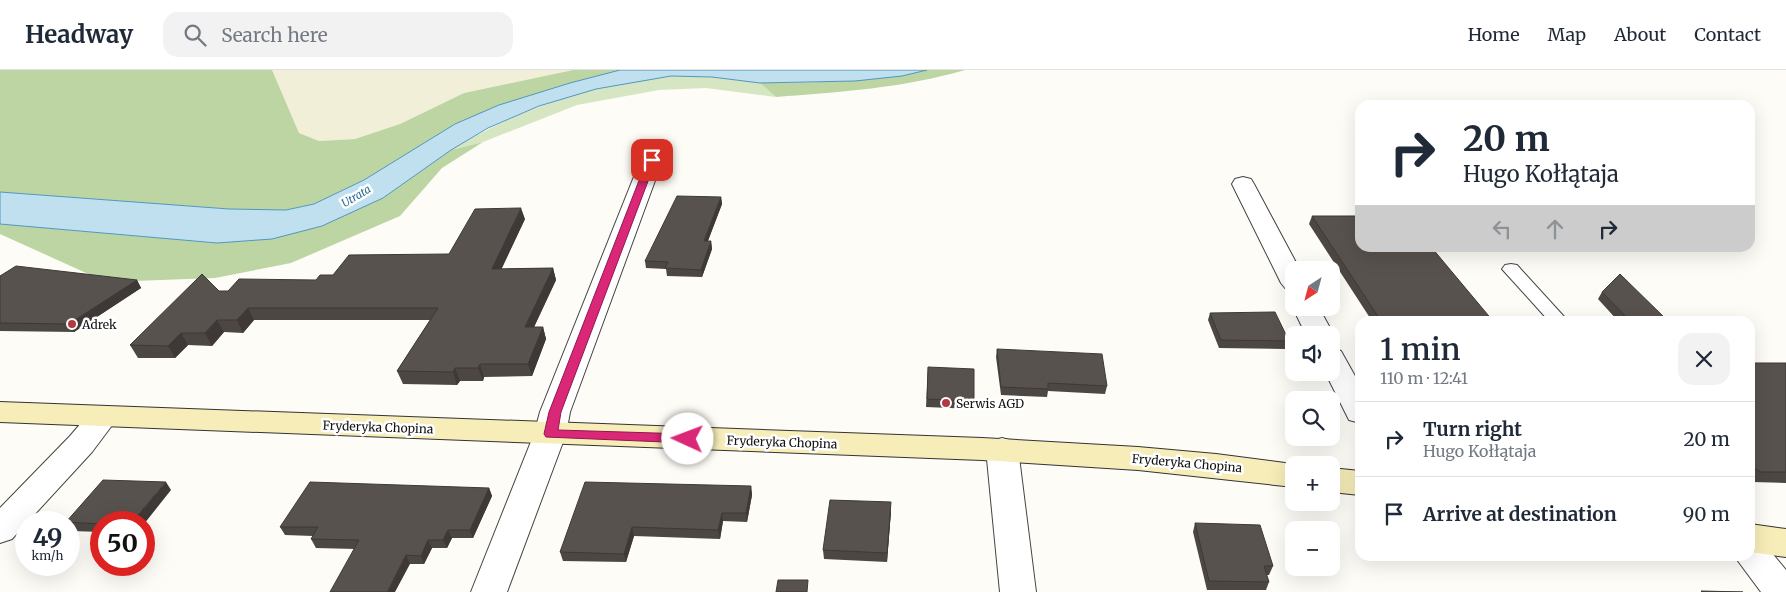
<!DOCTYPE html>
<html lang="en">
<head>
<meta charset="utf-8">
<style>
	body { margin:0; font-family:Merriweather,serif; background:#f2f2f3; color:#1f2937; height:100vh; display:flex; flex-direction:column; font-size:19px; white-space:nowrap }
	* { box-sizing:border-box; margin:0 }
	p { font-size:16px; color:#747a83 }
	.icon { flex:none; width:28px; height:28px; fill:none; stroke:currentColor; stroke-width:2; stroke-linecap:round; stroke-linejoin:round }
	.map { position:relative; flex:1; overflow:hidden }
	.details { position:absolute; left:1355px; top:246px; width:400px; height:245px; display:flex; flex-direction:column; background:#fff; border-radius:15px; box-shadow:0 5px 20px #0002 }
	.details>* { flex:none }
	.hud { position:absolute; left:1355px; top:30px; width:400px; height:152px; border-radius:15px; box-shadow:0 5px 20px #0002; background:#fff; color:#1f2937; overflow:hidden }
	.needle { width:32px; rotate:216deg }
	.tools { position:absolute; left:1285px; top:191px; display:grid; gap:10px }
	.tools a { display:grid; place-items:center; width:55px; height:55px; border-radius:10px; background:#fff; box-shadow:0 5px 20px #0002; font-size:25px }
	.speed { position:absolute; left:15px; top:441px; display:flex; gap:10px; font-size:25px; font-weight:700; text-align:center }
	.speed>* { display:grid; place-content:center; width:65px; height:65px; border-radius:50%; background:#fff; box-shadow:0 5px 20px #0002; line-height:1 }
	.speed small { font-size:12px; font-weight:400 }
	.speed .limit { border:8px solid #d22; background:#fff; color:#111 }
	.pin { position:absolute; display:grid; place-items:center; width:42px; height:42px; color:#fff; margin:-21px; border-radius:10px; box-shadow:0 2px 8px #0006 }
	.me { position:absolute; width:55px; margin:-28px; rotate:272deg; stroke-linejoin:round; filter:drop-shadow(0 0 4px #0008) }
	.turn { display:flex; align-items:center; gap:18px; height:105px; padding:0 25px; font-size:22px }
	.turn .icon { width:65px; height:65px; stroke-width:2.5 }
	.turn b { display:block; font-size:35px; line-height:42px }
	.lanes { display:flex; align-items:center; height:48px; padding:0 25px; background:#0003; justify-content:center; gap:25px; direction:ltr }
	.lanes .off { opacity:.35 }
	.round { display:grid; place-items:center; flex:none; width:52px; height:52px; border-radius:15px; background:#f2f2f3 }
	.overview { display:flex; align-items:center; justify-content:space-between; height:85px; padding:0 25px }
	h1 { font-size:30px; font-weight:600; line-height:38px }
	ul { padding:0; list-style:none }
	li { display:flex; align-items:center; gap:15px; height:75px; padding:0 25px; border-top:1px solid #e0e1e3 }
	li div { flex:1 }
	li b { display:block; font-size:19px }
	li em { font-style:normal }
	header { display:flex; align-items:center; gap:30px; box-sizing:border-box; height:70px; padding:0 25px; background:#fff; border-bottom:1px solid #e0e1e3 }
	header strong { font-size:24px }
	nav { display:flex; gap:28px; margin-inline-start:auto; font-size:18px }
	.search { width:350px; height:45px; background:#f2f2f3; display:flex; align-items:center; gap:12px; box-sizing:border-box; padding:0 18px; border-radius:15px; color:#747a83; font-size:19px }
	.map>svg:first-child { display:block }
	.farmland { fill:#f2efd8 }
	.green { fill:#d6e6c2 }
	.forest { fill:#bcd5a3 }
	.water { fill:#c0e0f0; stroke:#4f97bf }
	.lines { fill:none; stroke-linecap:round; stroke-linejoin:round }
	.lane-casing { stroke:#444; stroke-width:2 }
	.street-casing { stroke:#444; stroke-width:2 }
	.secondary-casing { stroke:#333; stroke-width:2 }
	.lane { fill:#fff; fill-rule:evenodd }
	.street { fill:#fff; fill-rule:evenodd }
	.secondary { fill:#f6edb9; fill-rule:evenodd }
	.wall { fill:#4c4743 }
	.shaded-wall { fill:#3e3937 }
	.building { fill:#58524e; stroke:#3e3937 }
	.route { fill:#db2777; stroke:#8e194d }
	.poi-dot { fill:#b23843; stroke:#fff; stroke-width:2 }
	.labels { text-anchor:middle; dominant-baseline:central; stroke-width:5; stroke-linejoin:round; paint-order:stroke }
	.far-water-label { font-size:11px; font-style:italic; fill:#276a96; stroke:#fff }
	.poi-label { font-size:12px; fill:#111; stroke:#fff; text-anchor:start }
	.street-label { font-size:12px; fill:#111; stroke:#fff }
</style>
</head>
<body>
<header>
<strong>Headway</strong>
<div class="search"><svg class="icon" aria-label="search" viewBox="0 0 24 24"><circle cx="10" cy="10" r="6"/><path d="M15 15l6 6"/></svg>Search here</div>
<nav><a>Home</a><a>Map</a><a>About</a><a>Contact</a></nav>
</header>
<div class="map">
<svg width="1786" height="522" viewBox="0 0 1786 522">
	<rect width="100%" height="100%" fill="#fefcf6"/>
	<path class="farmland" d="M272,0H573L464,23L400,54L355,69L319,71L299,63Z"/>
	<path class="green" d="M671,6L712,7L760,13L776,27L706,18L659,20L577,35L483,72L451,80C496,53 544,32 595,19C620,13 646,10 671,6Z"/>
	<path class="forest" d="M0,0H272L299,63L319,71L355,69L400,54L464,23L573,0H622L570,13L455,54L364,110L314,134L286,140L229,139L0,122Z
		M927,0H965C904,18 839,22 776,27L760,13C816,12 872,13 927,0Z
		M483,72L442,98L400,146L291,193L215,208L106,212L0,164V154L217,173L383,128L451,80Z"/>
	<path class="water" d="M620,0H927L902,6L855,11L760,13L712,7L671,6L596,19L539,36L488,58L451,80L383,128L322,156L272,169L217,173L0,154V122L229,139L286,140L314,134L364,110L455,54L499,35L570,13Z"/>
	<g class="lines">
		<g class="lane-casing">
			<path id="lane" d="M1511,194L1517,195L1568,251H1549L1502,199L1505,195Z"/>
		</g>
		<g class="street-casing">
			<path id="street" d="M652,83L660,84L663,89L570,342L566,364L507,522H471L534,364L540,342L641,89L644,84Z
				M1243,107L1251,109L1254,114L1300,200H1294V221L1285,218L1281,213L1232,114L1235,109Z
				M1294,236L1319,238L1334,265L1331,269V265H1306L1293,238Z
				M1331,278L1341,281L1360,315V353L1349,350L1325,302H1331Z
				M104,336L115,339L119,346L92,382L12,469L0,473V438L70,366L93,339Z
				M1002,368L1013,371L1018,379L1036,522H1000L986,379L991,371Z
				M1750,467L1762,471L1786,500V522H1761L1738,491L1735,486H1750Z"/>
		</g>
		<g class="secondary-casing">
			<path id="secondary" d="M0,332L982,368L1138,377L1216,384L1300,395H1294V417L1138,400L982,390L0,352Z
				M1331,398L1360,401V425L1331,422Z
				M1750,454L1786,459V487L1750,482Z"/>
		</g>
		<use href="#lane" class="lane"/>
		<use href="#street" class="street"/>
		<use href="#secondary" class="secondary"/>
	</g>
	<path class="wall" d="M721,127L722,134L708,171H711L712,179L702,207L667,206L666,199L646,198L645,191Z
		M1312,146L1493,251H1372L1309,154Z
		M525,149L501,199L553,198L556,210L534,257H543L546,269L532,306L484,307L483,311H460L457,315L403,314L397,301L430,250H254L243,263L224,262L212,276L188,275L175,288H138L130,275L219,221H228L316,210L333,205L449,184Z
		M0,206L137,210L141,218L74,262L0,261Z
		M1602,222L1668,251H1618L1598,229Z
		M1210,243L1289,271L1286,279L1219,278L1208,250Z
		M997,279L1107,316L1105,324L1048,321L1047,327L1001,325L996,287Z
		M1750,293H1786V413L1753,412L1750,410Z
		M928,297L974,331V339L926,337Z
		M751,416L752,425L747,452L723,451L720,469L634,466L626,492L563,491L560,482Z
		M489,418L492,426L473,468H452L447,478H432L424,494H410L355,479L316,478L311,469L313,466L285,465L280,457Z
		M171,420L101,452V462L72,461L69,458V452Z
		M891,441L887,492L824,489L823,480Z
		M1195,453L1273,496L1269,505H1266L1269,512L1266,520H1207L1193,462Z"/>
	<path class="shaded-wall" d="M721,127L722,134L705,178L704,171Z
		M521,138L525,149L496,211L492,199Z
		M711,171L712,179L702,207L701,200Z
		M553,198L556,210L528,270L525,257Z
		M137,210L141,218L74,262L69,254Z
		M248,238L254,250L243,263L237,250Z
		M217,250L224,262L212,276L205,263Z
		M543,257L546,269L532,306L528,294Z
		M181,263L188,275L175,288L168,276Z
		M480,294L484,307L483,311L478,298Z
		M455,298L460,311L457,315L453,302Z
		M166,412L171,420L144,454V452H132Z
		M751,416L752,425L747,452L746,443Z
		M489,418L492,426L473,468L470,460Z
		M891,432V441L887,492V483Z
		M722,443L723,451L720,469L718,460Z
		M632,457L634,466L626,492L624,484Z
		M448,460L452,468L447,478L443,470Z
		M428,470L432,478L424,494L421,486Z
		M406,485L410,494L395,522H387Z"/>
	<path class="building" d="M677,126L721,127L704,171H711L701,200L665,198L668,192L645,191Z
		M521,138L492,199L553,198L525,257H543L528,294H480L478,298H455L453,302L397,301L438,238H248L237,250H217L205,263H181L168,276L130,275L202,204L219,221H228L239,209L316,210L320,205H333L349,185L449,184L475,139Z
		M1312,146H1360V178H1432L1493,251H1381Z
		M16,196L137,210L69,254L0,253V206Z
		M1620,204L1668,251H1630L1602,222Z
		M1275,242L1289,271L1221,270L1210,243Z
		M997,279L1102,284L1107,316L1048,313V319L1001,317Z
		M1750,293H1786V402H1761L1750,396Z
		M928,297L974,299V331L927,329Z
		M103,410L166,412L132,452H101V454L66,452Z
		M310,412L489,418L470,460H448L443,470H428L421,486L406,485L387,522H330L359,470L311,469L318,457H280Z
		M585,412L751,416L746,443H722L718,460L632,457L624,484L560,482Z
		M830,430L891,432L887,483L823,480Z
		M1195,453L1260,455L1273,496H1264L1269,512L1209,511Z
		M778,510H808L807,522H776Z
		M1701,521L1743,522H1702Z"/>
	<path class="route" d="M652,87L656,90L561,342L558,360L688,364L693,366L695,369L693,372L688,373L546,367L544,364L549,342L647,90Z"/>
	<g class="poi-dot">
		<circle cx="72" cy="254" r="5"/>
		<circle cx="946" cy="333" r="5"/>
	</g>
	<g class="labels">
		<g class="far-water-label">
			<text transform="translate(356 126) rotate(-31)">Utrata</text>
		</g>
		<g class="poi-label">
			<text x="82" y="254">Adrek</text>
			<text x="956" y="333">Serwis AGD</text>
		</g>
		<g class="street-label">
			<text transform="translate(378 357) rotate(2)">Fryderyka Chopina</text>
			<text transform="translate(782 372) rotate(2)">Fryderyka Chopina</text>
			<text transform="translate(1187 393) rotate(5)">Fryderyka Chopina</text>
		</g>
	</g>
</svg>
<div class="tools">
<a><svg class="needle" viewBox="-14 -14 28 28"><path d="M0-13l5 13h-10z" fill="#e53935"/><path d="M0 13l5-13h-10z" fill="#747a83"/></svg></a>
<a><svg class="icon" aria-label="sound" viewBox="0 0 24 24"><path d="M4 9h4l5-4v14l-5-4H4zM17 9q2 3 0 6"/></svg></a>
<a><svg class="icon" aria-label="search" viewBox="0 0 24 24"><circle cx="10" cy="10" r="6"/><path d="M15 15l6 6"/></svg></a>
<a>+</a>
<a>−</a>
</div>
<div class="speed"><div>49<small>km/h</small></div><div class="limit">50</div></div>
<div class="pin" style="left:652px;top:90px;background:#d93025"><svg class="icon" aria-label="arrive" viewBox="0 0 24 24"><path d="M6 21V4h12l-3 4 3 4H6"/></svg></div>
<svg class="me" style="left:688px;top:369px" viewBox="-20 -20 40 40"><circle r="19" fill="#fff"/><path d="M0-13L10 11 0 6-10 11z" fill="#db2777"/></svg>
<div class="hud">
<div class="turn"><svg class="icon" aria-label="right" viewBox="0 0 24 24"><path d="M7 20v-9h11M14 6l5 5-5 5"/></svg><div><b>20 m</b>Hugo Kołłątaja</div></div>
<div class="lanes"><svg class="icon off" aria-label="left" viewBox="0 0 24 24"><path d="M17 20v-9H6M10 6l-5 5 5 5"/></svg><svg class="icon off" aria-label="ahead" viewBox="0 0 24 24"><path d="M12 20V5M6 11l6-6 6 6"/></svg><svg class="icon" aria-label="right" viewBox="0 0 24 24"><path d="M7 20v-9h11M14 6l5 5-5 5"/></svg></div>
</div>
<section class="details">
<div class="overview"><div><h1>1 min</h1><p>110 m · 12:41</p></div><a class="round"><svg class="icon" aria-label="close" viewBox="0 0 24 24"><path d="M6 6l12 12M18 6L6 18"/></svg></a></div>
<ul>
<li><svg class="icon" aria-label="right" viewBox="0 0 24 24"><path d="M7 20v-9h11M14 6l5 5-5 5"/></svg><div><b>Turn right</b><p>Hugo Kołłątaja</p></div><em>20 m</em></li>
<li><svg class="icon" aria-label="arrive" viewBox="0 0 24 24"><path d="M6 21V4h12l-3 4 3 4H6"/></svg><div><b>Arrive at destination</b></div><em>90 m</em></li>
</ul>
</section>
</div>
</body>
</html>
